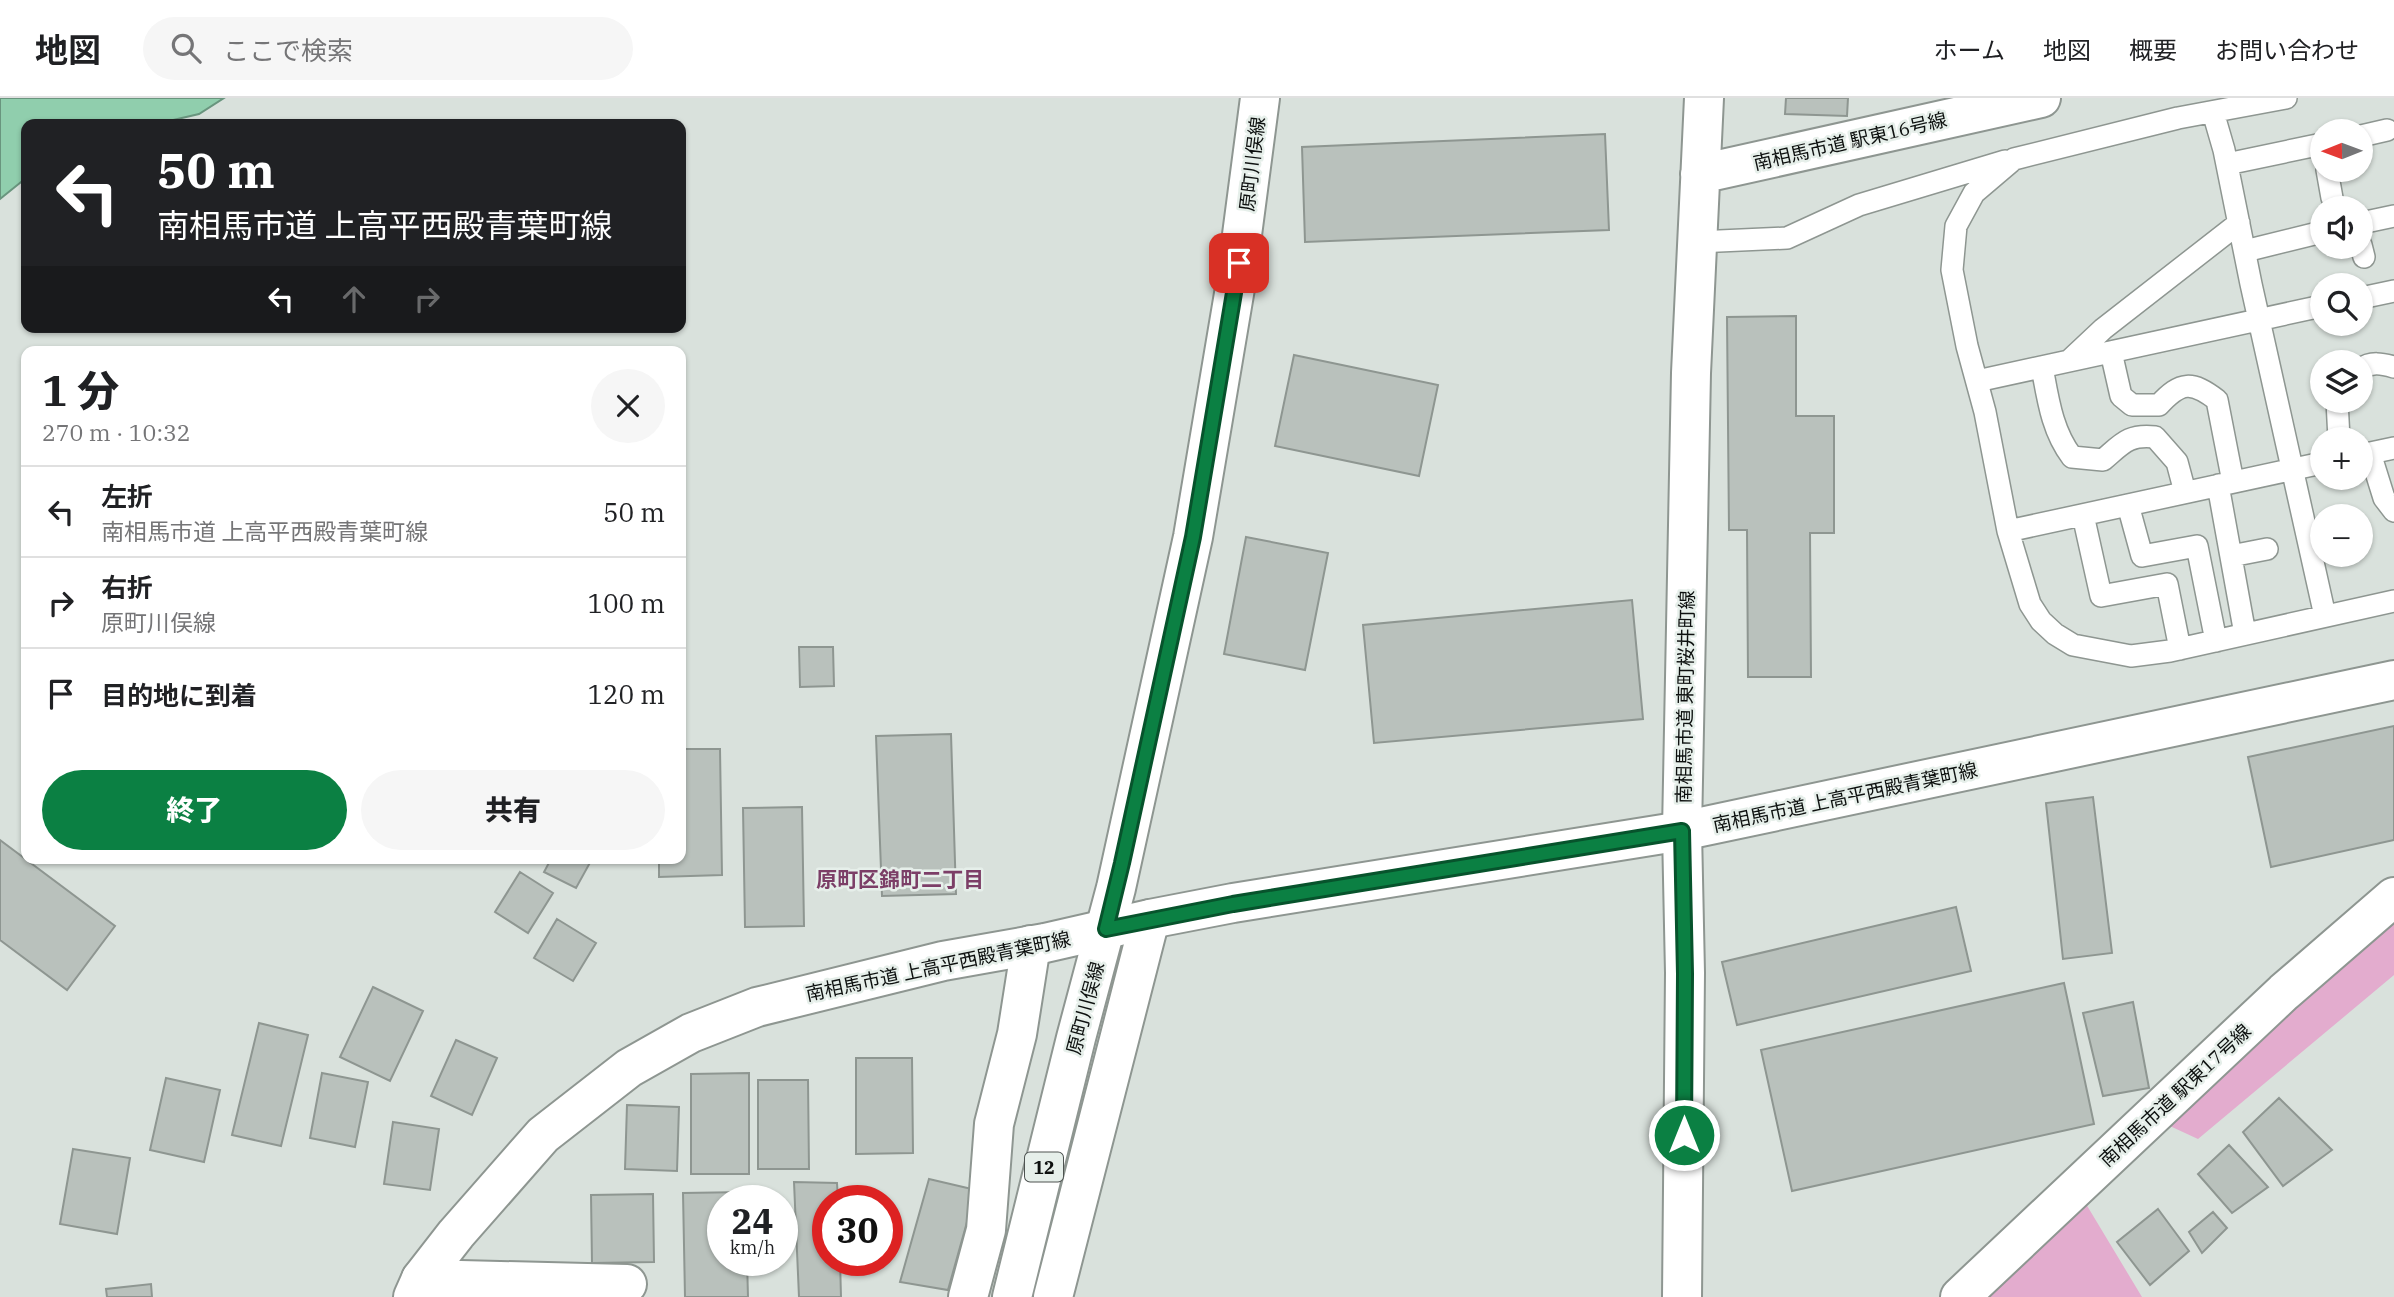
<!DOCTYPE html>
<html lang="ja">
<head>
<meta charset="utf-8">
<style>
	body { margin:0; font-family:"IBM Plex Serif","Noto Sans JP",serif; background:#f6f6f6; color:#202124; height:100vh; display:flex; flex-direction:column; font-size:26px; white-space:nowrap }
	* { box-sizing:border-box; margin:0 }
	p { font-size:23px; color:#757577 }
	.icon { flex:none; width:38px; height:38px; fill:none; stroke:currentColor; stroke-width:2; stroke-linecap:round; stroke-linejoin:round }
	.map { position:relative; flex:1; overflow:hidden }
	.details { position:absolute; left:21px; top:248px; width:665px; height:518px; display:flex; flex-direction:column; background:#fff; border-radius:14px; box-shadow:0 2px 5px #0004 }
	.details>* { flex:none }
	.guide { position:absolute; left:21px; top:21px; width:665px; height:214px; border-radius:14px; box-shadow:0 2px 5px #0004; background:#202124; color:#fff; overflow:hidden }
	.needle { width:46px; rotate:269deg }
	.fabs { position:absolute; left:2310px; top:21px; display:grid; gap:14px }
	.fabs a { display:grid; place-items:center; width:63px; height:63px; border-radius:50%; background:#fff; box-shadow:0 2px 5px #0004; font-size:35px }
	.speed { position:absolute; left:707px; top:1087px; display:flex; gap:14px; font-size:35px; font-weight:700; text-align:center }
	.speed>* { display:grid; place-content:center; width:91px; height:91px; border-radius:50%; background:#fff; box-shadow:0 2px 5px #0004; line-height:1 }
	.speed small { font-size:18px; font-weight:400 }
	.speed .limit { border:10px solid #d22; background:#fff; color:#111 }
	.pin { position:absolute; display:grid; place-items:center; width:60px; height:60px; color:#fff; margin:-30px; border-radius:14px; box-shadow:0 4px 10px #0006 }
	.me { position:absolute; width:77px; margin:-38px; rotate:0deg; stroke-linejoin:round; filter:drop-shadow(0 0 5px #0008) }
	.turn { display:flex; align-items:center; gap:24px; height:147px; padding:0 21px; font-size:32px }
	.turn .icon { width:91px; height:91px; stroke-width:2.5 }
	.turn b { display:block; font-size:49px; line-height:60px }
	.lanes { display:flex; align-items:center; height:66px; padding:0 21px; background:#0003; justify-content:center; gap:35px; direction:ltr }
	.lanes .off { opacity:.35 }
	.round { display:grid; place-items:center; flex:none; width:74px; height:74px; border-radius:37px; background:#f6f6f6 }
	.summary { display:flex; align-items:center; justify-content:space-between; height:119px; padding:0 21px }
	h1 { font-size:42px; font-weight:800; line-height:52px }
	.button { display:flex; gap:14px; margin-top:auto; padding:14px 21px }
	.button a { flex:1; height:80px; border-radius:42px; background:#0b8043; color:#fff; font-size:28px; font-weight:800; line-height:80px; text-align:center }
	.button a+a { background:#f6f6f6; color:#202124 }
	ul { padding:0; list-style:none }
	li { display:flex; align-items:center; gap:21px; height:91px; padding:0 21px; border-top:2px solid #e0e0e0 }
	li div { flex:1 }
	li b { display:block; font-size:26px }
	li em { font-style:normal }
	header { display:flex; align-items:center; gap:42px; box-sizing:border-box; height:98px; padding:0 35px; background:#fff; border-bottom:2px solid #e0e0e0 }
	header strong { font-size:33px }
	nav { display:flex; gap:38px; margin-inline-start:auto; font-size:24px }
	.search { width:490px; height:63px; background:#f6f6f6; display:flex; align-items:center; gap:18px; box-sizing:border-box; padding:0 24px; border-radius:38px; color:#757577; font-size:26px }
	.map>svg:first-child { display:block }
	.green { fill:#e3acce }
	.water { fill:#90cead; stroke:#69957e; stroke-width:2 }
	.building { fill:#b9c1bc; stroke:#8e9691; stroke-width:2 }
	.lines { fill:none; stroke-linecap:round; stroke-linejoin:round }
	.lane-casing { stroke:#8e9691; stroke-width:24 }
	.street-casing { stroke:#8e9691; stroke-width:42 }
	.secondary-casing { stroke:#8e9691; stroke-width:42 }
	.primary-casing { stroke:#8e9691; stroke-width:42 }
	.lane { stroke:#fff; stroke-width:21 }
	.street { stroke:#fff; stroke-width:38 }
	.secondary { stroke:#fff; stroke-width:38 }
	.primary { stroke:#fff; stroke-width:38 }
	.route-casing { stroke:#07532c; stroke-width:18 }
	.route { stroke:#0b8043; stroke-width:12 }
	.labels { text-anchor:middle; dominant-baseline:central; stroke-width:5; stroke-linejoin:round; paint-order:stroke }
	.shield { fill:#e6efea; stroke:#4e5351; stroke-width:2 }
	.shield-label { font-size:18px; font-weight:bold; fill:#0d100f }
	.street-label { font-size:19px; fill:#0d100f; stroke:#e6efea }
	.neighbourhood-label { font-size:21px; font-weight:bold; fill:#7c3e67; stroke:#e6efea }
</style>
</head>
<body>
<header>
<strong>地図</strong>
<div class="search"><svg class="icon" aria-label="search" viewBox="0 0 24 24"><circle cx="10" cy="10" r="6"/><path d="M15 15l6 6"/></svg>ここで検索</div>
<nav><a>ホーム</a><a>地図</a><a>概要</a><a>お問い合わせ</a></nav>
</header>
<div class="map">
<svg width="2394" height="1199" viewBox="0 0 2394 1199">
	<rect width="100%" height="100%" fill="#d9e1dc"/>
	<path class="green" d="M2394,814V877L2198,1041L2159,1023Z
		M2083,1101L2142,1199H1972Z"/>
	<path class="water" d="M0,0H224L199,16L156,26H26V80L0,101Z"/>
	<path class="building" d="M1786,0H1848L1847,18L1785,16Z
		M1605,36L1609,132L1305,144L1302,49Z
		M1796,218V318H1834V435H1810L1811,579H1748L1747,432H1729L1727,219Z
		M1294,257L1438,287L1419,378L1275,348Z
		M1246,439L1328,455L1305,572L1224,556Z
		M1632,502L1643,621L1374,645L1363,527Z
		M799,549H833L834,588L800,589Z
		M2394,628V742L2271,769L2248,659Z
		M951,636L956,796L882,798L876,638Z
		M681,651H720L722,777L659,779V761H681Z
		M2093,699L2112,855L2063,861L2046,705Z
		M802,709L804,828L745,829L743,710Z
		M0,742L115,828L67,892L0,842Z
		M551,761H592L576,790L544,774Z
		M520,774L553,795L528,835L495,814Z
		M1956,809L1971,873L1737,927L1722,864Z
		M557,821L596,845L573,883L534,860Z
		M2064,885L2094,1026L1792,1093L1761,952Z
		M373,889L423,913L390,983L340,959Z
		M2133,904L2149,990L2103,998L2083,915Z
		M259,925L308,937L281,1048L232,1037Z
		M456,942L497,960L472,1017L431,998Z
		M856,960H912L913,1055L856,1056Z
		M322,975L368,984L355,1049L310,1040Z
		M749,975V1076H691V976Z
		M166,980L220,992L204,1064L150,1052Z
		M758,982H808L809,1071H758Z
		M2279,1000L2332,1052L2283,1088L2243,1034Z
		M627,1007L679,1009L677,1073L625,1071Z
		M393,1024L439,1031L430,1092L384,1086Z
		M2229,1047L2268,1089L2232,1115L2198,1076Z
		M73,1051L130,1060L117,1136L60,1126Z
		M929,1081L976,1092L948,1192L900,1184Z
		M794,1084L837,1085L838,1102H828V1162H840L841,1199H799Z
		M746,1094V1102H723V1162H747L748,1199H685L683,1095Z
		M653,1096L654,1164L592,1165L591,1097Z
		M2158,1111L2189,1153L2150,1187L2117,1144Z
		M2213,1114L2227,1130L2202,1155L2189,1134Z
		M151,1186L152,1199H107L106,1191Z"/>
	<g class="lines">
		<g class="lane-casing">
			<path id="lane" d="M2286,0L2178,20L2014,61L1974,95L1956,128L1952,172L1967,248L1985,314L2008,433L2030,506L2041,523L2055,536L2073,547L2131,558L2170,553L2394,503
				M2213,14L2224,52L2251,186L2325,518
				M2361,38L2387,32
				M2227,66L2322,46
				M2327,72L2332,100
				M2361,125L2394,118
				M1697,144L1787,140L1859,107L2005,63
				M2361,147L2364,159
				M2245,153L2322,134
				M2361,200L2394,193
				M2111,254L2121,298L2132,307H2159C2181,283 2192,283 2217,302L2233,384
				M2070,262L2103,231L2239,125
				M2042,269C2048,301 2052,333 2072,359L2103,362C2122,346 2128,336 2155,339L2177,364L2185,394
				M2361,271C2371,263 2383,266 2394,269
				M1977,283L2322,208
				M2337,303L2339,341
				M2370,355L2384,400L2394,413
				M2361,357L2394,350
				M2218,387L2245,536
				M2128,407L2142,458L2197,448L2216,543
				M2083,417L2101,498L2167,486L2180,551
				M2008,433L2322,365
				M2231,458L2267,451"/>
		</g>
		<g class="street-casing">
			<path id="street" d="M1700,76L2041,0
				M421,1181L627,1186
				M968,1199L986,1132L994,1026L1017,936L1031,847
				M1053,1199L1150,821
				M1682,1199L1685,875L1682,733L1687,478L1691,275L1704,0
				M1960,1199L2284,894L2394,799"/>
		</g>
		<g class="secondary-casing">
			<path id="secondary" d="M413,1199L421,1181L456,1136L543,1037L629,970L691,935L757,909L943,863L1045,845L1150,821L1233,805L1682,733L2394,582"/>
		</g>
		<g class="primary-casing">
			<path id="primary" d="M1012,1199L1076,940L1116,790L1193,439L1235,190L1260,0"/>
		</g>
		<use href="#lane" class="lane"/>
		<use href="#street" class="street"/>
		<use href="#secondary" class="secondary"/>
		<use href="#primary" class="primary"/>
	</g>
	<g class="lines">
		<g class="route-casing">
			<path id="route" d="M1239,165L1193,439L1122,765L1106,831L1233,806L1682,733L1685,876L1684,1037"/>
		</g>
		<use href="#route" class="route"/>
	</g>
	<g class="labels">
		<rect class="shield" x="1025" y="1054.5" width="38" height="29" rx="5"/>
		<g class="shield-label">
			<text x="1044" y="1069">12</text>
		</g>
		<g class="street-label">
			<text transform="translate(1850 43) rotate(-13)">南相馬市道 駅東16号線</text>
			<text transform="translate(1252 66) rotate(-83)">原町川俣線</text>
			<text transform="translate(1685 599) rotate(-89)">南相馬市道 東町桜井町線</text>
			<text transform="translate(1845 699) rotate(-12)">南相馬市道 上高平西殿青葉町線</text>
			<text transform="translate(938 868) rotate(-12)">南相馬市道 上高平西殿青葉町線</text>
			<text transform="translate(1085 910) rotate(-75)">原町川俣線</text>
			<text transform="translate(2175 997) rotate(-43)">南相馬市道 駅東17号線</text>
		</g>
		<g class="neighbourhood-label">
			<text x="900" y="781">原町区錦町二丁目</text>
		</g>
	</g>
</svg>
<div class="fabs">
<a><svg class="needle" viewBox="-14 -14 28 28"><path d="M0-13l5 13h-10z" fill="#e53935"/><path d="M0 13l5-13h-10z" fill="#757577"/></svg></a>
<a><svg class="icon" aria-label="sound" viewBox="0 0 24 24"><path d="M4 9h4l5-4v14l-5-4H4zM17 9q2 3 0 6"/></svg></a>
<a><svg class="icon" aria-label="search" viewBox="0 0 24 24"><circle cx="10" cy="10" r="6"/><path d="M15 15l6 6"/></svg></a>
<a><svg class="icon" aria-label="layers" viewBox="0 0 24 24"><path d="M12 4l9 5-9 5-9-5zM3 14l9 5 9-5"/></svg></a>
<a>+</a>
<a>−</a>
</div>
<div class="speed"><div>24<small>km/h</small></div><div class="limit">30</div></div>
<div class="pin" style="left:1239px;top:165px;background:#d93025"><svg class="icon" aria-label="arrive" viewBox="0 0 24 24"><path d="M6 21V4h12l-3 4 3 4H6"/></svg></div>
<svg class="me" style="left:1684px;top:1037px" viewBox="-20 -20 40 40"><circle r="17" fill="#0b8043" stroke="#fff" stroke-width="3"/><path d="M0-11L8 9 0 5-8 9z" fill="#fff"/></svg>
<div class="guide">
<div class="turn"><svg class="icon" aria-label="left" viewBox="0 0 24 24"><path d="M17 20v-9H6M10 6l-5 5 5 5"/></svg><div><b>50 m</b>南相馬市道 上高平西殿青葉町線</div></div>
<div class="lanes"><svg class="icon" aria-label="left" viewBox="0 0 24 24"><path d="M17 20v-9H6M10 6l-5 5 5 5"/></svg><svg class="icon off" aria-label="ahead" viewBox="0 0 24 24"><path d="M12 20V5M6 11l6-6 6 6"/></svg><svg class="icon off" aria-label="right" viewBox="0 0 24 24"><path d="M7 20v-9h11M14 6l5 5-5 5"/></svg></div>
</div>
<section class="details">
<div class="summary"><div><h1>1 分</h1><p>270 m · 10:32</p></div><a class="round"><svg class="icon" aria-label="close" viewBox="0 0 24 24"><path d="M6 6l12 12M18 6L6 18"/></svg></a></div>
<ul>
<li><svg class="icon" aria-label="left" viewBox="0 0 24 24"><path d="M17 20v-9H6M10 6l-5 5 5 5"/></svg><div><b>左折</b><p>南相馬市道 上高平西殿青葉町線</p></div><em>50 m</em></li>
<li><svg class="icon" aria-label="right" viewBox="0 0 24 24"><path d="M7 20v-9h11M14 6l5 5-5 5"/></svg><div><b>右折</b><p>原町川俣線</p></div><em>100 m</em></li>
<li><svg class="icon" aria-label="arrive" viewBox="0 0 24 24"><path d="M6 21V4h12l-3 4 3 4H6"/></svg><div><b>目的地に到着</b></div><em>120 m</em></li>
</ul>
<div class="button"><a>終了</a><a>共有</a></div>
</section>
</div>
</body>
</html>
